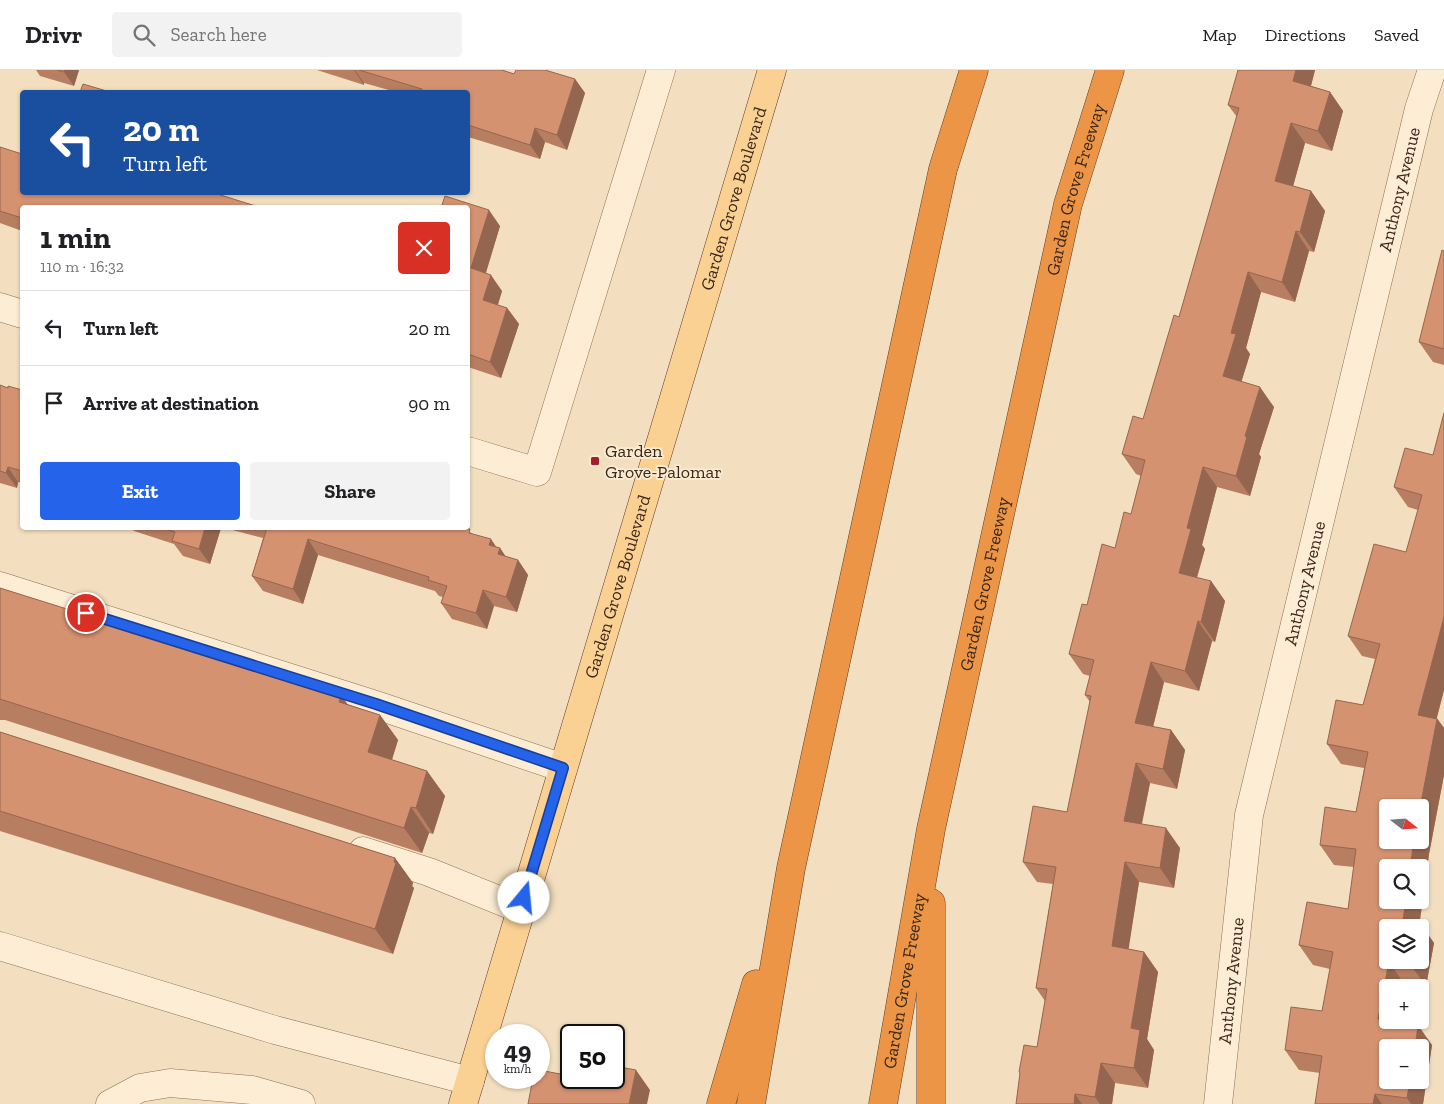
<!DOCTYPE html>
<html lang="en">
<head>
<meta charset="utf-8">
<style>
	body { margin:0; font-family:"Zilla Slab",serif; background:#f2f2f2; color:#202124; height:100vh; display:flex; flex-direction:column; font-size:19px; white-space:nowrap }
	* { box-sizing:border-box; margin:0 }
	p { font-size:16px; color:#757577 }
	.icon { flex:none; width:28px; height:28px; fill:none; stroke:currentColor; stroke-width:2; stroke-linecap:round; stroke-linejoin:round }
	.map { position:relative; flex:1; overflow:hidden }
	.details { position:absolute; left:20px; top:135px; width:450px; height:325px; display:flex; flex-direction:column; background:#fff; border-radius:5px; box-shadow:0 1px 4px #0004 }
	.details>* { flex:none }
	.top-card { position:absolute; left:20px; top:20px; width:450px; height:105px; border-radius:5px; box-shadow:0 1px 4px #0004; background:#1a4fa0; color:#fff; overflow:hidden }
	.needle { width:32px; rotate:107deg }
	.controls { position:absolute; left:1379px; top:729px; display:grid; gap:10px }
	.controls a { display:grid; place-items:center; width:50px; height:50px; border-radius:5px; background:#fff; box-shadow:0 1px 4px #0004; font-size:25px }
	.speed { position:absolute; left:485px; top:954px; display:flex; gap:10px; font-size:25px; font-weight:700; text-align:center }
	.speed>* { display:grid; place-content:center; width:65px; height:65px; border-radius:50%; background:#fff; box-shadow:0 1px 4px #0004; line-height:1 }
	.speed small { font-size:12px; font-weight:400 }
	.speed .limit { border:2px solid #111; border-radius:8px; background:#fff; color:#111 }
	.pin { position:absolute; display:grid; place-items:center; width:42px; height:42px; color:#fff; margin:-21px; border:2px solid #fff; border-radius:50%; box-shadow:0 1px 5px #0007 }
	.me { position:absolute; width:55px; margin:-28px; rotate:17deg; stroke-linejoin:round; filter:drop-shadow(0 0 4px #0008) }
	.turn { display:flex; align-items:center; gap:18px; height:105px; padding:0 20px; font-size:22px }
	.turn .icon { width:65px; height:65px; stroke-width:2.5 }
	.turn b { display:block; font-size:35px; line-height:42px }
	.round { display:grid; place-items:center; flex:none; width:52px; height:52px; border-radius:5px; background:#f2f2f2 }
	.head { display:flex; align-items:center; justify-content:space-between; height:85px; padding:0 20px }
	h1 { font-size:30px; font-weight:800; line-height:38px }
	.button { display:flex; gap:10px; margin-top:auto; padding:10px 20px }
	.button a { flex:1; height:58px; border-radius:5px; background:#2563eb; color:#fff; font-size:20px; font-weight:800; line-height:58px; text-align:center }
	.button a+a { background:#f2f2f2; color:#202124 }
	ul { padding:0; list-style:none }
	li { display:flex; align-items:center; gap:15px; height:75px; padding:0 20px; border-top:1px solid #e0e0e0 }
	li div { flex:1 }
	li b { display:block; font-size:19px }
	li em { font-style:normal }
	header { display:flex; align-items:center; gap:30px; box-sizing:border-box; height:70px; padding:0 25px; background:#fff; border-bottom:1px solid #e0e0e0 }
	header strong { font-size:24px }
	nav { display:flex; gap:28px; margin-inline-start:auto; font-size:18px }
	.search { width:350px; height:45px; background:#f2f2f2; display:flex; align-items:center; gap:12px; box-sizing:border-box; padding:0 18px; border-radius:5px; color:#757577; font-size:19px }
	.map>svg:first-child { display:block }
	.lines { fill:none; stroke-linecap:round; stroke-linejoin:round }
	.minor-casing { stroke:#8e6f55; stroke-width:29 }
	.major-casing { stroke:#5b3d2a; stroke-width:29 }
	.highway-casing { stroke:#5b3d2a; stroke-width:29 }
	.minor { stroke:#fdedd4; stroke-width:28 }
	.major { stroke:#fbd193; stroke-width:28 }
	.highway { stroke:#ec9546; stroke-width:28 }
	.wall { fill:#b77e61 }
	.shaded-wall { fill:#95664f }
	.building { fill:#d59271; stroke:#95664f }
	.route-casing { stroke:#184099; stroke-width:12 }
	.route { stroke:#2563eb; stroke-width:9 }
	.poi-dot { fill:#a41e2b; stroke:#f9ead0; stroke-width:2 }
	.labels { text-anchor:middle; dominant-baseline:central; stroke-width:4; stroke-linejoin:round; paint-order:stroke }
	.street-label { font-size:18px; fill:#3c281b; stroke:#f9ead0 }
	.poi-label { font-size:18px; fill:#3c281b; stroke:#f9ead0; text-anchor:start }
</style>
</head>
<body>
<header>
<strong>Drivr</strong>
<div class="search"><svg class="icon" aria-label="search" viewBox="0 0 24 24"><circle cx="10" cy="10" r="6"/><path d="M15 15l6 6"/></svg>Search here</div>
<nav><a>Map</a><a>Directions</a><a>Saved</a></nav>
</header>
<div class="map">
<svg width="1444" height="1034" viewBox="0 0 1444 1034">
	<rect width="100%" height="100%" fill="#f3dfbf"/>
	<g class="lines">
		<g class="minor-casing">
			<g id="minor">
				<path d="M0,237L22,244"/>
				<path d="M468,381L537,402L661,0"/>
				<path d="M0,516L376,635L563,698"/>
				<path d="M363,781L429,802L521,839"/>
				<path d="M0,876L275,960L470,1011"/>
				<path d="M110,1034L140,1018L170,1013L252,1020L301,1034"/>
				<path id="s1" d="M1218,1034L1249,745L1419,39L1432,0"/>
			</g>
		</g>
		<g class="major-casing">
			<g id="major">
				<path id="s2" d="M463,1034L772,0"/>
			</g>
		</g>
		<g class="highway-casing">
			<g id="highway">
				<path d="M931,833V1034"/>
				<path d="M721,1034L756,914"/>
				<path d="M751,1034L791,798L943,99L974,0"/>
				<path id="s3" d="M883,1034L931,759L1068,134L1110,0"/>
			</g>
		</g>
		<use href="#minor" class="minor"/>
		<use href="#major" class="major"/>
		<use href="#highway" class="highway"/>
	</g>
	<path class="wall" d="M36,0H79L74,16L40,6Z
		M317,0H502L514,4L575,9L585,23L567,80L545,72L540,89L468,67V22H396L364,13V15Z
		M1238,0H1315L1311,16L1330,22L1343,41L1332,81L1305,73L1293,116L1311,121L1325,141L1314,182L1309,181L1295,232L1261,222L1246,278L1250,284L1241,312L1274,337L1259,384L1261,387L1250,426L1217,417L1202,475L1205,479L1197,508L1211,511L1225,531L1215,572L1212,571L1199,621L1164,612L1153,657L1171,660L1185,680L1177,719L1150,713L1142,754L1180,778L1174,818L1139,812L1128,879L1144,882L1158,902L1147,969L1154,980L1148,1018L1115,1013L1112,1034H1016L1020,1004L1019,1002L1037,977L1045,931L1036,918L1053,814L1037,812L1023,792L1067,742L1090,632L1085,625L1090,606L1083,604L1069,584L1087,535L1131,444L1141,406L1136,404L1122,384L1143,349L1179,247L1237,47L1228,35Z
		M0,77L22,122H214V124L22,138V161L0,153Z
		M468,138L500,156L486,203L502,221L498,235L507,238L519,254L501,308L468,297Z
		M1444,181V295L1433,292L1419,272Z
		M0,315L8,318L22,320V413L18,412L17,418L0,413Z
		M1444,343V620L1437,648L1444,658V705L1429,784L1419,853L1434,873L1426,916L1403,912L1402,918H1388V950H1396L1395,952L1432,975L1423,1034H1315L1320,1003L1299,1000L1285,980L1322,941L1330,899L1313,895L1299,875L1348,839L1354,797L1334,795L1320,775L1356,742L1364,698L1341,694L1327,674L1363,635L1375,589L1362,586L1348,566L1406,482L1418,440L1408,437L1394,417L1433,385Z
		M131,458H221L210,494L183,486L174,474L134,461Z
		M225,458H464L473,464L496,477L500,478L506,487L518,490L528,505L517,542L494,536L487,559L452,549L441,533L443,527L439,526L435,521L318,485L303,534L263,521L252,506L263,468Z
		M0,518L380,645L398,670L392,690L427,701L445,726L433,764L429,763L422,783L5,650H0Z
		M0,662L395,788L413,813L412,816L414,818L393,884L0,761Z"/>
	<path class="shaded-wall" d="M65,0H79L74,16L64,2Z
		M354,0H355L364,13V15Z
		M1296,0H1315L1307,31L1293,11Z
		M575,9L585,23L567,80L557,65Z
		M1330,22L1343,41L1332,81L1318,61Z
		M1291,53L1305,73L1289,131L1275,111Z
		M535,58L545,72L540,89L530,75Z
		M1311,121L1325,141L1314,182L1300,162Z
		M489,140L500,156L482,215L471,198Z
		M1296,161L1309,181L1295,232L1282,212Z
		M1248,202L1261,222L1246,278L1250,284L1237,326L1223,306L1231,263Z
		M491,205L502,221L494,246L483,230Z
		M507,238L519,254L501,308L490,292Z
		M1260,317L1274,337L1259,384L1261,387L1250,426L1236,406L1245,366Z
		M8,397L18,412L17,418L6,403Z
		M1203,397L1217,417L1202,475L1205,479L1192,523L1179,503L1187,458Z
		M205,458H221L210,494L199,479Z
		M308,469L318,485L303,534L293,519Z
		M491,469L499,481L500,478L510,493L508,500L489,475Z
		M518,490L528,505L517,542L506,527Z
		M1211,511L1225,531L1215,572L1201,552Z
		M483,520L494,536L487,559L476,543Z
		M1444,547V620L1432,665L1418,645Z
		M1198,551L1212,571L1199,621L1185,601Z
		M1151,592L1164,612L1149,673L1135,653Z
		M341,625L359,650L339,632Z
		M380,645L398,670L386,708L368,682Z
		M1437,649L1444,658V705L1429,784L1419,858L1403,850L1406,830H1420V798H1410L1414,770H1420V738Z
		M1171,660L1185,680L1177,719L1163,699Z
		M1136,693L1150,713L1138,771L1124,751Z
		M427,701L445,726L433,764L416,738Z
		M411,737L429,763L422,783L404,758Z
		M1166,758L1180,778L1174,818L1160,798Z
		M395,788L413,813L412,816L414,818L393,884L375,859Z
		M1125,792L1139,812L1126,896L1112,876Z
		M1420,853L1434,873L1426,916L1412,897L1413,890H1420V858H1419Z
		M1144,882L1158,902L1147,969L1154,980L1148,1018L1134,998L1131,958Z
		M1389,892L1403,912L1402,918H1388V950H1396L1392,969L1378,949Z
		M1418,955L1432,975L1423,1034H1411L1407,1028L1410,1010H1420V978H1415Z
		M1101,993L1115,1013L1112,1034H1100L1095,1027Z
		M636,1000L650,1020L647,1034H629Z
		M1075,1024L1082,1034H1074Z
		M1375,1024L1382,1034H1373Z"/>
	<path class="building" d="M57,0H65L64,2Z
		M359,0H502L514,4L516,0H545L575,9L557,65L535,58L530,75L468,55V22H421L422,19Z
		M1238,0H1296L1293,11L1330,22L1318,61L1291,53L1275,111L1311,121L1300,162L1296,161L1282,212L1248,202L1231,263L1236,264L1223,306L1260,317L1245,366L1247,367L1236,406L1203,397L1187,458L1191,459L1179,503L1211,511L1201,552L1198,551L1185,601L1151,592L1135,653L1171,660L1163,699L1136,693L1124,751L1166,758L1160,798L1125,792L1112,876L1144,882L1131,958L1140,960L1134,998L1101,993L1095,1027L1075,1024L1074,1034H1016L1020,1003L1019,1002L1024,975L1037,977L1047,919L1036,918L1056,797L1023,792L1033,736L1067,742L1091,626L1085,625L1094,590L1069,584L1082,534L1087,535L1102,474L1115,478L1124,442L1131,444L1145,390L1122,384L1133,346L1143,349L1174,245L1179,247L1239,38L1228,35Z
		M83,14L110,22H80Z
		M0,77L22,84V122H211L262,138H22V148L0,141Z
		M445,126L489,140L471,198L491,205L483,230L507,238L490,292L468,284V138H441Z
		M1442,180L1444,181V279L1419,272Z
		M0,315L8,318V316L22,320V401L8,397L6,403L0,401Z
		M1444,343V547L1418,645L1437,649L1420,738H1388V770H1414L1410,798H1388V830H1406L1403,850L1420,853L1419,858H1388V890H1413L1412,897L1389,892L1378,949L1418,955L1415,978H1388V1010H1410L1407,1028L1375,1024L1373,1034H1315L1322,986L1285,980L1291,937L1322,941L1333,882L1299,875L1307,832L1348,839L1356,779L1320,775L1325,737L1356,742L1368,682L1327,674L1336,630L1363,635L1380,574L1348,566L1374,474L1406,482L1422,425L1394,417L1405,378L1433,385Z
		M161,458H205L199,479L172,471L175,462Z
		M267,458H464L470,459L469,463L491,469L489,475L500,478L498,484L518,490L506,527L483,520L476,543L441,533L447,516L428,510L429,507L308,469L293,519L252,506Z
		M0,518L341,625L339,632L380,645L368,682L427,701L416,738L411,737L404,758L0,629Z
		M0,662L395,788L394,792L396,793L375,859L0,741Z
		M614,996L636,1000L629,1034H528L533,1008H539V1000L571,1006V1008H580L589,1009L590,1008H614Z"/>
	<g class="lines">
		<g class="route-casing">
			<path id="route" d="M86,543L376,634L563,698L524,828"/>
		</g>
		<use href="#route" class="route"/>
	</g>
	<rect class="poi-dot" x="590" y="386" width="10" height="10" rx="2.5"/>
	<g class="labels">
		<g class="street-label">
			<text stroke="none"><textPath href="#s3" startOffset="935">Garden Grove Freeway</textPath></text>
			<text stroke="none"><textPath href="#s1" startOffset="934">Anthony Avenue</textPath></text>
			<text stroke="none"><textPath href="#s2" startOffset="945">Garden Grove Boulevard</textPath></text>
			<text stroke="none"><textPath href="#s1" startOffset="529">Anthony Avenue</textPath></text>
			<text stroke="none"><textPath href="#s3" startOffset="530">Garden Grove Freeway</textPath></text>
			<text stroke="none"><textPath href="#s2" startOffset="540">Garden Grove Boulevard</textPath></text>
			<text stroke="none"><textPath href="#s3" startOffset="125">Garden Grove Freeway</textPath></text>
			<text stroke="none"><textPath href="#s1" startOffset="124">Anthony Avenue</textPath></text>
		</g>
		<g class="poi-label">
			<text x="605" y="381">Garden<tspan x="605" dy="21">Grove-Palomar</tspan></text>
		</g>
	</g>
</svg>
<div class="controls">
<a><svg class="needle" viewBox="-14 -14 28 28"><path d="M0-13l5 13h-10z" fill="#e53935"/><path d="M0 13l5-13h-10z" fill="#757577"/></svg></a>
<a><svg class="icon" aria-label="search" viewBox="0 0 24 24"><circle cx="10" cy="10" r="6"/><path d="M15 15l6 6"/></svg></a>
<a><svg class="icon" aria-label="layers" viewBox="0 0 24 24"><path d="M12 4l9 5-9 5-9-5zM3 14l9 5 9-5"/></svg></a>
<a>+</a>
<a>−</a>
</div>
<div class="speed"><div>49<small>km/h</small></div><div class="limit">50</div></div>
<div class="pin" style="left:86px;top:543px;background:#d93025"><svg class="icon" aria-label="arrive" viewBox="0 0 24 24"><path d="M6 21V4h12l-3 4 3 4H6"/></svg></div>
<svg class="me" style="left:524px;top:828px" viewBox="-20 -20 40 40"><circle r="19" fill="#fff"/><path d="M0-13L10 11 0 6-10 11z" fill="#2563eb"/></svg>
<div class="top-card">
<div class="turn"><svg class="icon" aria-label="left" viewBox="0 0 24 24"><path d="M17 20v-9H6M10 6l-5 5 5 5"/></svg><div><b>20 m</b>Turn left</div></div>
</div>
<section class="details">
<div class="head"><div><h1>1 min</h1><p>110 m · 16:32</p></div><a class="round" style="background:#d93025;color:#fff"><svg class="icon" aria-label="close" viewBox="0 0 24 24"><path d="M6 6l12 12M18 6L6 18"/></svg></a></div>
<ul>
<li><svg class="icon" aria-label="left" viewBox="0 0 24 24"><path d="M17 20v-9H6M10 6l-5 5 5 5"/></svg><div><b>Turn left</b></div><em>20 m</em></li>
<li><svg class="icon" aria-label="arrive" viewBox="0 0 24 24"><path d="M6 21V4h12l-3 4 3 4H6"/></svg><div><b>Arrive at destination</b></div><em>90 m</em></li>
</ul>
<div class="button"><a>Exit</a><a>Share</a></div>
</section>
</div>
</body>
</html>
